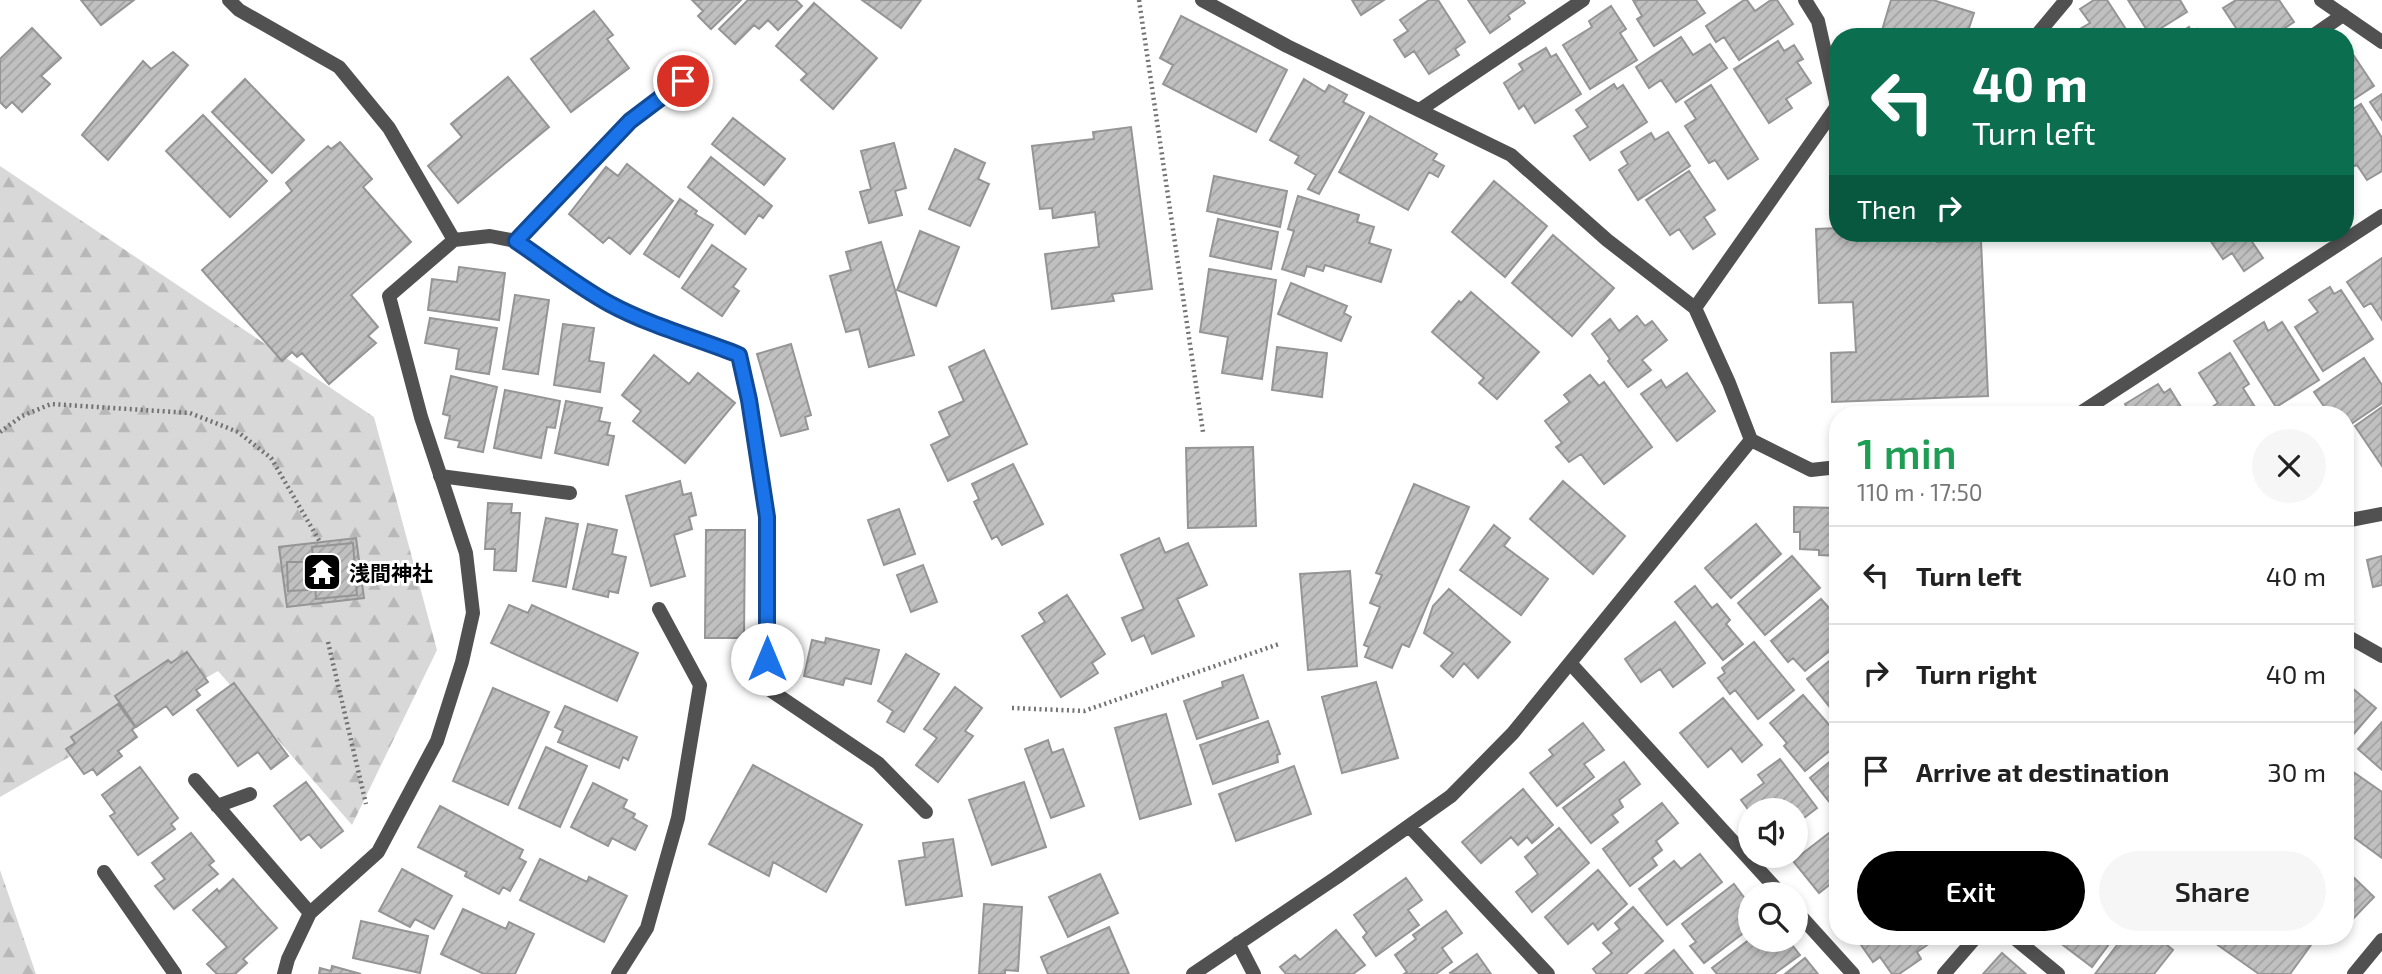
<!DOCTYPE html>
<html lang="en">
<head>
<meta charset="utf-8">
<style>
	body { margin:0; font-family:"Exo 2","Noto Sans JP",sans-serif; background:#f6f6f6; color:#222; height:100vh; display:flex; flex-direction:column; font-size:26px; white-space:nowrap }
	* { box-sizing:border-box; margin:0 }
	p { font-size:23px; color:#767676 }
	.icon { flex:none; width:38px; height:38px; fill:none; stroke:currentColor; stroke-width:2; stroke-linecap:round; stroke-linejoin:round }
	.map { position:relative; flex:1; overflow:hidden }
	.sheet { position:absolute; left:1829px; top:406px; width:525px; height:539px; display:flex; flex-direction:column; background:#fff; border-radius:28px; box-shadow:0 4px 10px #0003 }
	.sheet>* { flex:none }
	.banner { position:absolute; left:1829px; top:28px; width:525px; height:214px; border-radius:28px; box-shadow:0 4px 10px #0003; background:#0b6e4f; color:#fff; overflow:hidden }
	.fabs { position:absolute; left:1738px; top:798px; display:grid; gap:14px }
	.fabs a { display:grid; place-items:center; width:70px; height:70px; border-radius:50%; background:#fff; box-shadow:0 4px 10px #0003; font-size:35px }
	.pin { position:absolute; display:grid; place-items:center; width:60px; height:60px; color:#fff; margin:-30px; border:4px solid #fff; border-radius:50%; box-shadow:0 2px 7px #0007 }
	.me { position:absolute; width:77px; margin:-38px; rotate:0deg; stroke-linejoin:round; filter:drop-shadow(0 0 5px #0008) }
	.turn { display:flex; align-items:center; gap:24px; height:147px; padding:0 28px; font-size:32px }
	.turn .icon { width:91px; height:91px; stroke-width:2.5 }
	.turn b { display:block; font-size:49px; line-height:60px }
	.then { display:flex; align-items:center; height:66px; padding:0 28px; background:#0003; gap:14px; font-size:26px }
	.round { display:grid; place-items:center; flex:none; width:74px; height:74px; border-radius:37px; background:#f6f6f6 }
	.overview { display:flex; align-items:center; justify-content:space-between; height:119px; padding:0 28px }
	h1 { font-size:42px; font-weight:600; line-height:52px; color:#1e9e55 }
	.button { display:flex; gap:14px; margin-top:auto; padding:14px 28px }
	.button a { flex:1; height:80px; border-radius:42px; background:#000; color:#fff; font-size:28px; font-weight:600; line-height:80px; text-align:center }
	.button a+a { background:#f6f6f6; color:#222 }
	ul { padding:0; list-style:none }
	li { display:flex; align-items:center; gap:21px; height:98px; padding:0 28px; border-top:2px solid #e0e0e0 }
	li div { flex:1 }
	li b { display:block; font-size:26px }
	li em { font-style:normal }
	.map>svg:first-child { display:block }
	.forest { fill:url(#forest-firs) }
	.building { fill:url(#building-hatch); stroke:#959595; stroke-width:2 }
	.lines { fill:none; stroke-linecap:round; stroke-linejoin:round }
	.path { stroke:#737373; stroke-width:4.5; stroke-dasharray:2 3.5; stroke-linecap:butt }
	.service { stroke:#515151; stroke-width:14 }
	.minor { stroke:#515151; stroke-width:14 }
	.route-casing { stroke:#114b97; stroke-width:18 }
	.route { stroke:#1a73e8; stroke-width:12 }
	.labels { text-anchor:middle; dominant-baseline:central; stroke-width:6; stroke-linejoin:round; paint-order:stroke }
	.poi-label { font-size:21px; font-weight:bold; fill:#000; stroke:#fff; text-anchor:start }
</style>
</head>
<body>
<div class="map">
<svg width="2382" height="974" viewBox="0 0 2382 974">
	<defs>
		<pattern id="forest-firs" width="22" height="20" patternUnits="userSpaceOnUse" patternTransform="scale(1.75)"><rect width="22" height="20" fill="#d8d8d8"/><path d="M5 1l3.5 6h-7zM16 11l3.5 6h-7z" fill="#b8b8b8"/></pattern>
		<pattern id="building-hatch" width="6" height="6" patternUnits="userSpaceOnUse" patternTransform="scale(1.75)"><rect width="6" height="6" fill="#c0c0c0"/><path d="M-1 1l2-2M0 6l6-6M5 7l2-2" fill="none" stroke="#a3a3a3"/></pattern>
	</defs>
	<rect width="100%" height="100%" fill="#fff"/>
	<path class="forest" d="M0,166L374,417L437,650L352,825L218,671L0,797Z
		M0,870L36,974H0Z"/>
	<path class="building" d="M81,0H134L101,25Z
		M692,0H741L711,29L698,16L703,11Z
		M748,0H796L802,6L778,30L768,20L759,29L754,25L735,44L719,29Z
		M862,0H921L901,28Z
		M1352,0H1384L1361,15Z
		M1429,0H1438L1465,42L1455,49L1459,55L1429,74L1414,51L1405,57L1394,40L1408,31L1400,20Z
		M1468,0H1523L1525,3L1508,15L1510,19L1490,33Z
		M1633,0H1696L1705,13L1654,46L1637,19L1642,16Z
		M1744,0H1747L1755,11L1771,0H1777L1793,24L1739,60L1724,37L1716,42L1706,26Z
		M1891,0H1933L1974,13L1966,37H1880Z
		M2094,0H2107L2131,37H2082L2078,30L2090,23L2080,9Z
		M2128,0H2180L2187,12L2150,35Z
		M2236,0H2279L2294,22L2271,37H2242L2223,8Z
		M814,3L877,58L833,109L801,80L807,74L776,46Z
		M1611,6L1626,29L1620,33L1637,60L1590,89L1563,45L1592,27L1589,21Z
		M594,11L613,35L607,39L629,68L571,112L531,59Z
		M1181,16L1287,70L1256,132L1163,84L1173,65L1160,58Z
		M2189,27L2192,33L2197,29L2202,37H2173Z
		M32,28L61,58L41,76L50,84L22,112L12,102L6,108L0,102V59Z
		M1681,37L1693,55L1710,44L1727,68L1676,102L1661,80L1649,88L1636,67Z
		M1778,41L1784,51L1794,45L1803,59L1797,62L1811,83L1786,99L1792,108L1769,123L1734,69Z
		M1546,48L1551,57L1556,54L1581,94L1535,123L1524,105L1519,109L1504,83L1523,70L1519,64Z
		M2350,50L2374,86L2345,105V53Z
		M173,52L188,65L108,160L82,135L143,61L151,69Z
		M508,77L549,127L458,203L428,166L462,137L451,124Z
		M245,79L304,140L272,173L212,112Z
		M1304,79L1325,92L1329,85L1347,95L1343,102L1364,113L1319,194L1308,189L1316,175L1295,163L1299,156L1270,140Z
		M1614,84L1617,89L1623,85L1647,122L1590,160L1574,136L1588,127L1576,110Z
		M1711,85L1758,159L1728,179L1715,160L1709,163L1685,126L1696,119L1685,102Z
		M2382,94V120L2370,102Z
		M2361,104L2382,138V171L2367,180L2357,165L2352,167L2345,156V114Z
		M203,115L267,181L230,217L166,151Z
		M1370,116L1437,154L1433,160L1444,166L1438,177L1429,172L1408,210L1339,172Z
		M733,118L785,159L764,185L712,144Z
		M1131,127L1152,289L1112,294L1114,301L1052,309L1045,254L1099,247L1095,212L1053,218L1052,208L1040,209L1032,146L1094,139L1093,132Z
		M1668,132L1690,166L1638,200L1619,170L1628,164L1621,152L1651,133L1655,140Z
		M340,142L372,179L363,187L411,242L351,295L378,327L368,336L376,343L329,384L302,353L297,357L292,352L282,361L202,270L292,191L286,183L328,146L331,149Z
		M894,143L906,188L895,191L902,215L869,223L860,192L871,189L861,151Z
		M955,149L985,163L978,179L989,184L970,226L929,209Z
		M711,157L772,206L763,218L759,215L745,234L688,187Z
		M627,164L673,201L630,254L609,237L603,243L569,214L606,167L618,176Z
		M1689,171L1715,210L1704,217L1715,234L1693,249L1679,229L1670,235L1646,200Z
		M1214,176L1287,191L1280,227L1207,211Z
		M1494,181L1547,226L1505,277L1452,232Z
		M1298,196L1359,215L1357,222L1374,227L1369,243L1391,250L1381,282L1325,265L1323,271L1307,266L1304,276L1282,269L1294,231L1288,229Z
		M680,199L697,211L695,214L713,225L679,277L644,254Z
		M1218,219L1278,232L1271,269L1210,256Z
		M1838,228V233H1937V242L1981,241L1988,396L1832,402L1831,353L1856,352L1853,302L1819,303L1816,229Z
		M920,231L959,247L936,306L897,290Z
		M2205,233H2246L2263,258L2244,271L2232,253L2223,259Z
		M1553,235L1614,288L1572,336L1512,283Z
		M881,242L914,355L869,367L859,329L846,332L830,276L851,270L846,252Z
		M712,245L746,269L733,287L739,291L722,316L682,288Z
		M2382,258V320L2371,303L2364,307L2347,282Z
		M459,267L505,273L499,320L428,310L432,279L457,282Z
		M1209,269L1276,280L1262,379L1222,373L1228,337L1200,332Z
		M1291,283L1347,306L1344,313L1351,317L1341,341L1278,314Z
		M2330,287L2334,294L2341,290L2373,339L2323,371L2295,327L2318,312L2309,300Z
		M1471,292L1539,352L1497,399L1479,383L1484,378L1432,332L1459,301L1461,303Z
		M515,295L549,300L538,374L503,369Z
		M1637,316L1645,326L1652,321L1667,340L1642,360L1651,370L1628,387L1608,361L1610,359L1592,334L1610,319L1619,331Z
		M430,318L497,328L489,374L456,369L459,349L425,343Z
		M2264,322L2268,331L2282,322L2319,380L2276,407L2234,341Z
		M563,324L594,328L589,361L604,363L600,392L554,385Z
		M791,344L811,415L805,417L808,429L781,436L757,354Z
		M1277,347L1327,353L1322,397L1272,390Z
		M984,350L1027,444L948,481L931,445L950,436L939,412L964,401L949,367Z
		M2230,353L2249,384L2243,388L2260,415L2202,414L2218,403L2199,373Z
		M654,355L689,384L698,373L735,403L685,463L633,421L641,411L622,395Z
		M2364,358L2382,385V403L2345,428V415H2330L2314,392Z
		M1687,373L1715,411L1677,441L1641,394L1661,380L1666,388Z
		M1590,375L1599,386L1604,382L1652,447L1604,484L1581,454L1569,462L1556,447L1562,443L1545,421L1570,402L1564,395Z
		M451,376L497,387L483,452L458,447L460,441L445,438L450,416L443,414Z
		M2158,384L2164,393L2170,389L2186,415H2131L2125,404Z
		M505,390L560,401L555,428L547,427L541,458L494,448Z
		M566,401L602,408L599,421L610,423L607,435L614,436L608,465L555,453Z
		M2382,407V466L2355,426Z
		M1253,447L1256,526L1188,528L1186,448Z
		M1013,464L1043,524L1002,545L997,536L992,539L974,502L979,499L972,484Z
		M680,481L683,495L691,493L696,515L689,517L692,529L674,535L685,576L651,586L626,496Z
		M1563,481L1625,536L1593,574L1530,519Z
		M1414,484L1469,507L1409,647L1402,644L1392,668L1365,657L1369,647L1364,645L1380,607L1370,603L1382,575L1376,573Z
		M488,503L512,504L511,513H520L516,571L494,570L495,549H485Z
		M1794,507L1838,508V556L1819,555V550L1800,549V532H1794Z
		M899,509L915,554L884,565L868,520Z
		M546,518L578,524L566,587L533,581Z
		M588,524L617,530L612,554L626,557L618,593L609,591L608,597L573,589Z
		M1756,524L1781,554L1731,598L1705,568Z
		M1494,525L1510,538L1504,546L1548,579L1521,615L1460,570Z
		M706,530H745L744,638H705Z
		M356,538L364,598L287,607L279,547Z
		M1159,538L1165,553L1188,543L1207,585L1177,599L1194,636L1152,654L1144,635L1132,641L1122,618L1144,609L1121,555Z
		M353,543L357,595L316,599L312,547Z
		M1792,556L1820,588L1765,635L1738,603Z
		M2382,556V585L2373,587L2367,560Z
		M287,562H308L309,590L288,591Z
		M923,565L937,602L911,612L897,575Z
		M1350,571L1357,666L1308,670L1300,574Z
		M1695,586L1712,608L1717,604L1730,620L1726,624L1743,644L1723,660L1675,602Z
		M1449,589L1510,642L1478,678L1464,663L1453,677L1441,666L1453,653L1424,633L1433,606Z
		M1067,595L1105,654L1092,663L1098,673L1061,697L1022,636L1045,622L1039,613Z
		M1821,599L1838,618V644L1805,671L1793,658L1788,662L1771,641Z
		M509,605L528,613L532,605L638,653L617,701L491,643Z
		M1675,622L1705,663L1673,687L1660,669L1641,682L1625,659Z
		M826,638L879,650L871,684L845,678L843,685L804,676L812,640L825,643Z
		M1754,642L1794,690L1758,719L1735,690L1730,694L1718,678L1725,673L1722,668Z
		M187,652L208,682L196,690L200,695L173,715L166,706L136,727L115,696L168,660L171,663Z
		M906,654L939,674L904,732L887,722L893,711L878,701Z
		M1838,654V715L1837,716L1807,679Z
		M1243,675L1258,718L1197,739L1184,701L1223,687L1222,682Z
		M1376,682L1398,758L1342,773L1322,697Z
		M2345,682L2376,708L2345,744Z
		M234,683L288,756L271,769L258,752L238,766L197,710Z
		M955,687L982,708L965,731L973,736L938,782L916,765L937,738L924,729Z
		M493,688L549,712L508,805L453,781Z
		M1803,695L1838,735V744L1805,771L1784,746L1787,743L1770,723Z
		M1723,698L1762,745L1742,762L1731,748L1708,767L1680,733Z
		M118,704L135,727L132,730L137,737L118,751L122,756L97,775L93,769L84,774L66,749L75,743L71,737Z
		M565,706L637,737L628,760L623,757L619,768L558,742L563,731L555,727Z
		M1166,714L1191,804L1140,819L1115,728Z
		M1268,721L1280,754L1277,755L1278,762L1213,784L1200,745Z
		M2382,722V770L2358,749Z
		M1583,723L1604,750L1584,764L1594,777L1557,806L1530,773L1553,755L1549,750Z
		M1048,740L1052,753L1063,749L1084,806L1051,818L1025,749Z
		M546,747L587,766L560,827L519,808Z
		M1838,755V798L1831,804L1810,778Z
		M1780,759L1817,808L1796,824V810H1750V812L1741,800L1764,783L1758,775Z
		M1624,762L1640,784L1619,800L1623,807L1612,815L1618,822L1591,843L1563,808Z
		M753,765L862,825L826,892L773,862L769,876L709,844Z
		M1294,766L1311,814L1236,841L1219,794Z
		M140,767L178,818L171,824L175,829L138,855L110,816L115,813L102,795Z
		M2349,769L2382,792V858L2345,831V774Z
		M306,782L343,831L321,848L309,834L301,840L274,806Z
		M1024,782L1046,847L992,865L969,800Z
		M593,783L627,800L623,808L635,814L633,818L647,826L635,850L612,838L608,846L571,827Z
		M1523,789L1553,825L1532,843L1527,837L1518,845L1511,837L1481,863L1462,842Z
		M1662,803L1678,823L1656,841L1662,850L1652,858L1657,865L1630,886L1603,849Z
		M440,806L523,850L519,858L526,862L510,891L503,887L499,894L465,876L467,872L418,847Z
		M1838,826V878L1819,893L1793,861Z
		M1559,828L1589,863L1532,912L1516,892L1538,874L1525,857Z
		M191,833L214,861L209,865L218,874L174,909L155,886L165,879L152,863Z
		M953,839L962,896L906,905L899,861L925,857L923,843Z
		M1700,854L1722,882L1667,925L1639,889L1674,861L1681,869Z
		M540,859L587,882L589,877L627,896L604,942L520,900Z
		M402,869L452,896L434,929L415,919L410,927L379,911Z
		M2345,869L2374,897L2345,927Z
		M1598,870L1627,904L1598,930L1593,923L1568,944L1545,917Z
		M1100,874L1118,913L1068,937L1049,897Z
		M1406,878L1422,900L1408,910L1419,925L1376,956L1363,937L1367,933L1354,915Z
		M233,879L277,928L243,959L247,963L235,974H217L207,964L227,947L193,910L217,889L219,892Z
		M1734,884L1749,904L1739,912L1750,928L1704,963L1690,946L1696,942L1682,924Z
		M984,904L1022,907L1018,971L1005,970V974H979Z
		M1633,907L1663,941L1626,974H1597L1593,969L1612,953L1603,943L1620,929L1615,923Z
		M463,909L506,929L509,922L534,934L515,974H484L441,954Z
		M1446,911L1462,933L1442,948L1452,962L1436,974H1404L1407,972L1395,955L1416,939L1413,935Z
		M361,921L428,936L420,973L353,958Z
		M1109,927L1129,974H1048L1041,957Z
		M1336,930L1365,965L1353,974H1286L1280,967L1295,955L1300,960Z
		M1867,936H1925L1930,943L1917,952L1921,959L1899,974H1892L1880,957L1873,962L1859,942Z
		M2051,936H2115L2092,967Z
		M2124,936H2156L2173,950L2154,974H2095Z
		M2205,936H2300L2311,945L2290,974H2259Z
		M1750,939L1758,940L1761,943L1765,940H1788L1800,955L1774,974H1717L1712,968Z
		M1674,950L1693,974H1645Z
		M2002,953L2026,974H1983Z
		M1477,954L1491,974H1451L1450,973Z
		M1805,958L1818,974H1785Z
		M332,966L361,974H319L320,968L331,971Z"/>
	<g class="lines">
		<path class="path" d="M1139,0L1203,432
			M0,432L22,416L51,404L190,413L238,432L271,458L320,542
			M328,642L366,804
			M1012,708L1084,711L1279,644"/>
		<path class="service" d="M229,0L239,10L339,67L389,128L454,240
			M2311,37L2343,15
			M440,476L570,493
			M195,780L310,913
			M217,806L250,794"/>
		<path class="minor" d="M1202,0L1287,46L1511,155L1607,240L1695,308L1729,383L1751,440L1811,470L1838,467
			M2321,0L2382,42
			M2035,37L2066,0
			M1421,109L1583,0
			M516,241C547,262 577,286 610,304C651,327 696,338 739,355L749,400L767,517V688L878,763L926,812
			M1695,308L1837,106L1818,21L1805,0
			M2077,415L2382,216
			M2345,521L2382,514
			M2345,635L2382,656
			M1570,663L1781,894
			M1409,826L1548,974
			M104,872L175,974
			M1796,911L1853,974
			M2012,936L2058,974
			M1238,943L1254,974
			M284,974L288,959L310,913L378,852L437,741L462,662L473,613L466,553L421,417L389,296L454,240L490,236L516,241L630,121L683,81
			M618,974L647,928L678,818L700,685L659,609
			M1193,974L1337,877L1451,796L1513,733L1751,440
			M1944,974L1977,936
			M2354,974L2382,940"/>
	</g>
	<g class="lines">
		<g class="route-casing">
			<path id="route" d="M683,81L630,121L516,241C547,262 577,286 610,304C651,326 696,338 739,355L749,400L767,517V659"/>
		</g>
		<use href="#route" class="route"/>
	</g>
	<defs>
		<g id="temple-square" transform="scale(2.0125)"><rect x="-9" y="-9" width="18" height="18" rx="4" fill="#000" stroke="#fff"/><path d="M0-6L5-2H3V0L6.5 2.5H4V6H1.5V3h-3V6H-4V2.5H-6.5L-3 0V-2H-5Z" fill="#fff"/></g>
	</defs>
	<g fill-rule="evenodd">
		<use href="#temple-square" x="322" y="572"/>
	</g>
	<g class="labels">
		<g class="poi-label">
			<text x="349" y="572">浅間神社</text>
		</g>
	</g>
</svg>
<div class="fabs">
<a><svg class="icon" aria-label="sound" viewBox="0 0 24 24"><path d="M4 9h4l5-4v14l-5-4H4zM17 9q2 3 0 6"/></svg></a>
<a><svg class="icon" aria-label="search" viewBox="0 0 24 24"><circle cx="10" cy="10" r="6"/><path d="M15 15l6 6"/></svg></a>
</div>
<div class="pin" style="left:683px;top:81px;background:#d93025"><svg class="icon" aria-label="arrive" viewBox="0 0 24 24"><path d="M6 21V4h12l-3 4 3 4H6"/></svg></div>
<svg class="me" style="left:767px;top:659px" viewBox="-20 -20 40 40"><circle r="19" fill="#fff"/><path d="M0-13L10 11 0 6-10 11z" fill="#1a73e8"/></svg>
<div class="banner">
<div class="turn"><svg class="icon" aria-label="left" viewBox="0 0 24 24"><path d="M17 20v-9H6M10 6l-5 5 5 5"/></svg><div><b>40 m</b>Turn left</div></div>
<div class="then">Then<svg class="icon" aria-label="right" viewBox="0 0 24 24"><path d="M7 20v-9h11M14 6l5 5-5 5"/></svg></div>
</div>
<section class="sheet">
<div class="overview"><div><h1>1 min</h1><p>110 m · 17:50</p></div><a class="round"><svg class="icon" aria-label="close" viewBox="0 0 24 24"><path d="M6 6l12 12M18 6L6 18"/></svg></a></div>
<ul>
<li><svg class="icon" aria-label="left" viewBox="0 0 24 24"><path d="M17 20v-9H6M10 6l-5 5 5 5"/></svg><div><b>Turn left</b></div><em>40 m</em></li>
<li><svg class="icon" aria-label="right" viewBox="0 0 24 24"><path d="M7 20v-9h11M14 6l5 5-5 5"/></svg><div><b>Turn right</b></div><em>40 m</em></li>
<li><svg class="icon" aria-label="arrive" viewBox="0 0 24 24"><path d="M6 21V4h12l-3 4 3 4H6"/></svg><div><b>Arrive at destination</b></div><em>30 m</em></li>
</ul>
<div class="button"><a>Exit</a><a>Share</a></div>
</section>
</div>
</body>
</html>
